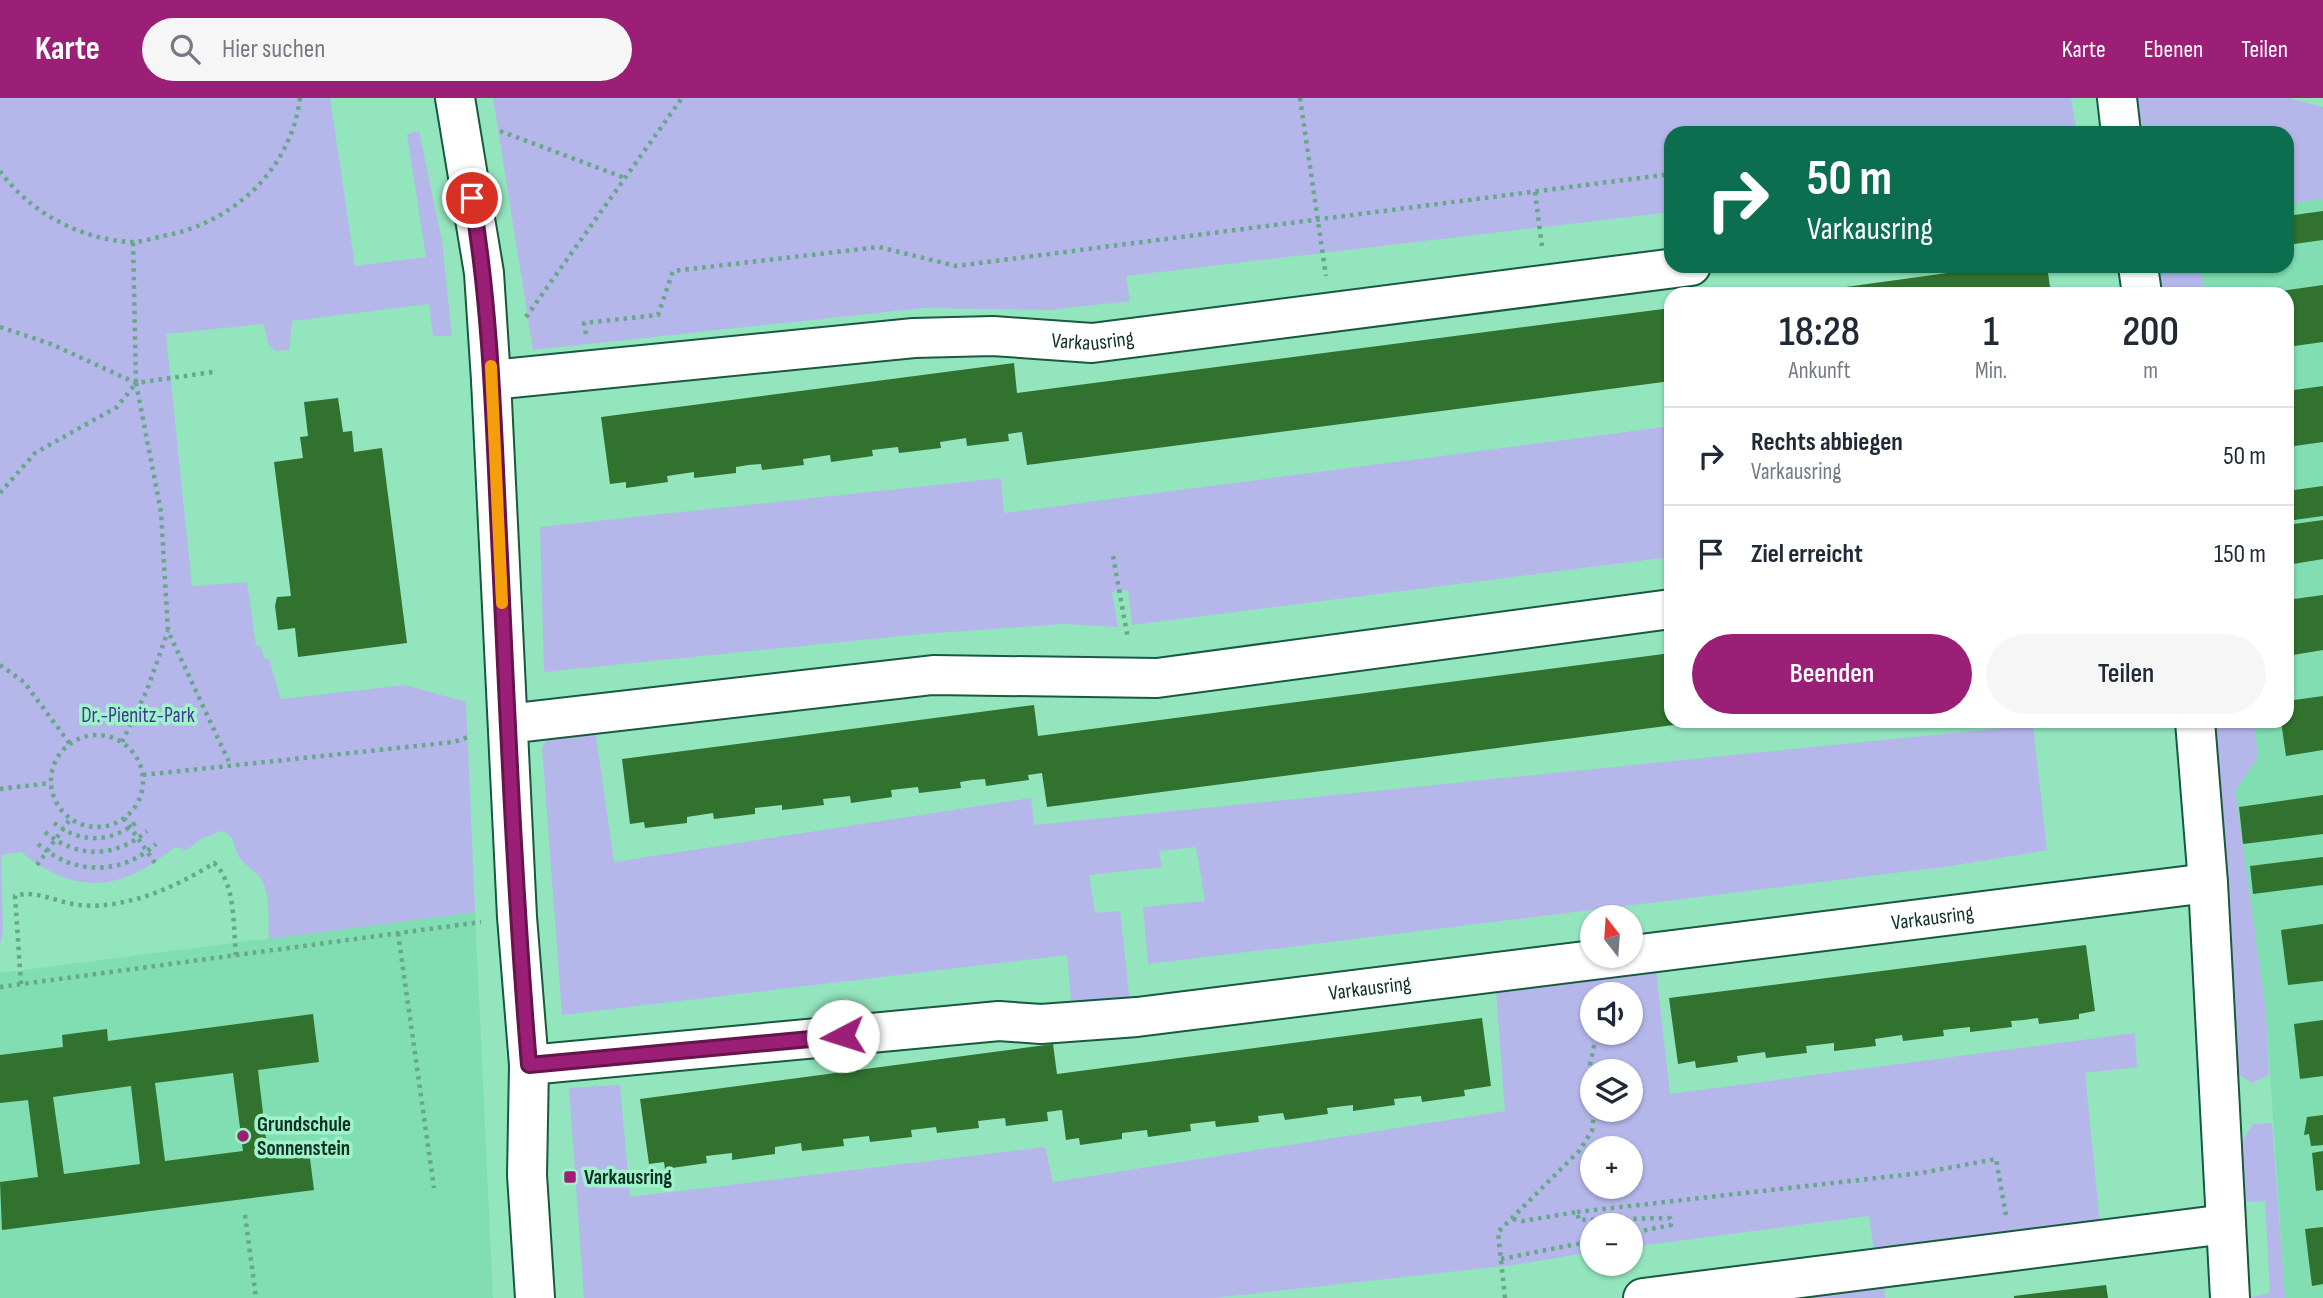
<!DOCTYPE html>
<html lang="de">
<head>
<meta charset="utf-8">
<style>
	body { margin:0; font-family:"Sofia Sans Condensed",sans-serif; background:#f6f6f7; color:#1f2937; height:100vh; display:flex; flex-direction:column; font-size:26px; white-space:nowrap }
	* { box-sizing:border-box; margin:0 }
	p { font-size:23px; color:#747a83 }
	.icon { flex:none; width:38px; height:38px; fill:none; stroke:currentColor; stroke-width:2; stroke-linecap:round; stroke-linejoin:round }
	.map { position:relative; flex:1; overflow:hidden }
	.details { position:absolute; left:1664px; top:189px; width:630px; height:441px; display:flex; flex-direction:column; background:#fff; border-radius:21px; box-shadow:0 2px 5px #0004 }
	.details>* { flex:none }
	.hud { position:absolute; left:1664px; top:28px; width:630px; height:147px; border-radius:21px; box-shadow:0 2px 5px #0004; background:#0b6e4f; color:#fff; overflow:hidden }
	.needle { width:46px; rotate:343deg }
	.fabs { position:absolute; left:1580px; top:807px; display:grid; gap:14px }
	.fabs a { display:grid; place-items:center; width:63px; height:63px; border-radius:50%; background:#fff; box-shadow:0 2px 5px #0004; font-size:35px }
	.pin { position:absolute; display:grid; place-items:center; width:60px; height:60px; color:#fff; margin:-30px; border:4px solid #fff; border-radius:50%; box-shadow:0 2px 7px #0007 }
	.me { position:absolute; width:77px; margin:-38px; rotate:265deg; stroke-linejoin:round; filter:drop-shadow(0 0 5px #0008) }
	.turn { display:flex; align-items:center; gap:24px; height:147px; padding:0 28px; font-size:32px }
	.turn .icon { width:91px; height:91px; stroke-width:2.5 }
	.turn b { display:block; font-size:49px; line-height:60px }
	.eta { display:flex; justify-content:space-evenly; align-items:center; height:119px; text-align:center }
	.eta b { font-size:42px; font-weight:600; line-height:49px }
	.action { display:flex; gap:14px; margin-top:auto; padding:14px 28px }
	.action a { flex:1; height:80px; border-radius:42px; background:#9b1f77; color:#fff; font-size:28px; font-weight:600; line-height:80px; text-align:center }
	.action a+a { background:#f6f6f7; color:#1f2937 }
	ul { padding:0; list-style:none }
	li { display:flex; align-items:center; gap:21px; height:98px; padding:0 28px; border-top:2px solid #e0e1e3 }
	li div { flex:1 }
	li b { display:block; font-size:26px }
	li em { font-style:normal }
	header { display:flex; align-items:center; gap:42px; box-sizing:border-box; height:98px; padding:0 35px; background:#9b1f77; color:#fff }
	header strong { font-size:33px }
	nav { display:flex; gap:38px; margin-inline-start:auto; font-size:24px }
	.search { width:490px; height:63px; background:#f6f6f7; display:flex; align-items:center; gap:18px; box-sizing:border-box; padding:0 24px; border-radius:38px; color:#747a83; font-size:26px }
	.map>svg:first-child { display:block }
	.built { fill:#81ddb2 }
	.green { fill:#b5b7eb; fill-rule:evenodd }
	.building { fill:#31722e; fill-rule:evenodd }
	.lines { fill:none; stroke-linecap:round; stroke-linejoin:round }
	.minor-casing { stroke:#18593f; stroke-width:42 }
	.path { stroke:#66a889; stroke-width:4.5; stroke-dasharray:3.5 5; stroke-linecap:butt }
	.minor { stroke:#fff; stroke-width:38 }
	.route-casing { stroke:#65144d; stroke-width:18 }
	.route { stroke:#9b1f77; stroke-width:12 }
	.slow { stroke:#f59e0b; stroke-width:12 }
	.poi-dot { fill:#9b1f77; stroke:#a0f2cb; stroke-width:2.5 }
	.labels { text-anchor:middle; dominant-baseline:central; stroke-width:7; stroke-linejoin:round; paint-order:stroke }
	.street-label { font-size:21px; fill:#0d3122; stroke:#a0f2cb }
	.park-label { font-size:21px; fill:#433798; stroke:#a0f2cb }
	.poi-label { font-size:21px; font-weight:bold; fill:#0d3122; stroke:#a0f2cb; text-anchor:start }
</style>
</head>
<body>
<header>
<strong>Karte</strong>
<div class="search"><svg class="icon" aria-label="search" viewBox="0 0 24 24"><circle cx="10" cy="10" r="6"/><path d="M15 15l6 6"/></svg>Hier suchen</div>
<nav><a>Karte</a><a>Ebenen</a><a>Teilen</a></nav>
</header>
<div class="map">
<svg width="2323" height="1200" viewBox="0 0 2323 1200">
	<rect width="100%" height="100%" fill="#93e5be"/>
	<path class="built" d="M2323,101V1200H2285L2266,915L2235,693L2258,659L2254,623H2287V196H2204L2201,168H2287V106Z
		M475,814L493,1200H0V875Z"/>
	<path class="green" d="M0,0H330L355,168L426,159L407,36L419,33L442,143L452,238H433L429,206L292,223L289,252L275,253L268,246L264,226L166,236L192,488L247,484L256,548H261L264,561H269L281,601L405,587L466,604L475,814L269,841C268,823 271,796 261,781C255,772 244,768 238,757C232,745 236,739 221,733L201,741L187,752L175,749C121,793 77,799 21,754L1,757L3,834L0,846Z
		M493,0H2071L2077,35H1671V114L1126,178L1130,203L1051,212L923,210L533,252Z
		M2134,0H2288L2323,9V101L2287,106V35H2139Z
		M2158,168H2201L2204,196H2162Z
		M1671,328V459L1132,527L1128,492L1112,494L1118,529L1063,526L921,536L544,574L540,429L1001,380L1004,415Z
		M2215,623H2254L2258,659L2235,693L2266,915L2269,977L2252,985L2239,977Z
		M2033,627L2047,752L1944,769L1148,866L1143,809L1205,803L1196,749L1159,753L1162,769L1089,777L1095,815L1120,813L1130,905L1072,913L1067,857L562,917L542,649L551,636L595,631L614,764L1031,700L1034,727Z
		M1656,871L1670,996L2135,935L2137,969L2085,975L2100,1126L1874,1153L1869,1118L1631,1149V1127H1592V1154L1513,1167L1212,1200H584L569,990L620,987L630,1099L1045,1049L1053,1084L1505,1013L1496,893ZM1592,896H1631V934H1592ZM1592,973H1631V1012H1592ZM1592,1050H1631V1088H1592Z
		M2272,1025L2285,1200H2249L2270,1195L2265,1103L2244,1104L2241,1045L2253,1026Z
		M1884,1187L1885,1200H1791Z"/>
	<path class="building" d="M2323,113V142L2287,147V118Z
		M1998,168H2047L2051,196H1795Z
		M2323,187V244L2287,249V196L2274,194Z
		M1671,210V283L1027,367L1022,334L1008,336L1009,343L967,348L966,340L940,344L941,350L899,355L898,349L872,352L873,358L831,364L830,357L803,361L804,367L762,372L761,366L748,367L736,369V375L694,380V374L667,378L668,384L626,390V384L610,386L601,319L1014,265L1017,295Z
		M2323,288V344L2287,349V293Z
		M338,300L343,334L352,333L354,354L382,350L407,545L298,559L295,530L278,532L275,508L277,499L291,498L274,364L303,360L300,339L308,338L304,304Z
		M2323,388V418L2287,423V393Z
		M2323,422V461L2287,467V427Z
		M2323,497V552L2287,558V502Z
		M1671,555V623L1689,625L1047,709L1042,675L1028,677L1029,682L986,688L985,681L972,682L960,684L961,690L919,695L918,689L891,692L892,699L851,705L850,698L823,701L824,707L782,712V707L755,710V716L714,721L713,715L687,719V725L645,730L644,724L630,726L622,661L1034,607L1038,638Z
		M2323,598V652L2286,658L2281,623H2287V603Z
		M2323,697V736L2243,746L2239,709Z
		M2323,759V787L2253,796L2250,768Z
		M2323,826V883L2288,887L2281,832Z
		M2086,847L2095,913L2079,916V921L2039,926L2038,920L2024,922L2011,923L2012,929L1970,934V929L1943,932L1944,938L1903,943L1902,937L1888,939L1875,941L1876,948L1834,953V945L1806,948L1807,955L1766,960L1765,954L1737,958L1738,964L1696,970L1695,963L1678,966L1669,900Z
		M313,916L319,964L258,972L267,1050L308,1045L314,1092L2,1132L0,1084L38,1079L28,1002L0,1005V957L63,949L62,937L107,931L108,943ZM233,975L243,1053L165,1063L155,985ZM131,988L140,1066L64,1076L53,999Z
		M1482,920L1491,988L1464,992L1465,998L1422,1004L1421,998L1394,1001L1395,1007L1353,1013V1007L1327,1010L1328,1016L1285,1022L1283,1015L1258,1018L1259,1024L1216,1029L1215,1023L1190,1026L1191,1033L1148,1039L1147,1032L1122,1035V1041L1080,1047L1079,1040L1066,1042L1062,1012L1047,1014L1048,1023L1006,1028L1005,1020L978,1023L979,1030L937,1035L936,1029L911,1032L912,1039L870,1044L869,1038L843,1041L844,1048L802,1053L801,1045L775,1049V1056L732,1062V1055L706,1058L707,1065L665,1071L664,1064L649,1066L640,1001L1053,946L1057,976Z
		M2323,922V978L2300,981L2294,926Z
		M2323,1017V1047L2311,1048L2309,1036L2304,1037L2307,1019Z
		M2323,1053V1092L2316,1093L2312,1055Z
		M2323,1129V1186L2312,1188L2305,1131Z
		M2106,1187L2108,1200H2014V1198Z"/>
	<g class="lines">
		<g class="minor-casing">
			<g id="minor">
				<path d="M455,0L484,175L491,282L517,819L529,967L527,1077L535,1200"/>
				<path d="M2117,0L2121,35"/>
				<path d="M2138,168L2142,196"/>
				<path id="s1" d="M491,282L914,240L993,238L1092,245L1691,168"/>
				<path d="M2195,623L2208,785L2230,1200"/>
				<path d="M508,626L933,577L1157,580L1671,511"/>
				<path id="s2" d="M529,967L999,923L1041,926L1137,919L2208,785"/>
				<path d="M1643,1200L2226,1126"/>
			</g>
		</g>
		<path class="path" d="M1300,0L1326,178
			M500,33L625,80
			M0,73C29,114 81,142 132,144C142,144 153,140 163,138C233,125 291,72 300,0
			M1535,94L1542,149
			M526,219L682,0
			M0,229L51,246L136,285L213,274
			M586,236L584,225L658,217L673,173L879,149L956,168L1671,76
			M136,285L161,414L168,533L230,666
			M0,395L35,355L117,309L136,285L133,144
			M1113,458L1128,541
			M0,567L24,584L70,646
			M51 683a46 46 0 1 1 92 0a46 46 0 1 1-92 0Z
			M122,644L147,592L168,533
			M143,677L454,644L471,638
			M0,691L51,685
			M124,720L155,765
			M54,725C81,746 112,745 138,723
			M45,734C77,761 116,760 147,733
			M38,746C73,777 121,778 156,746
			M37,767L71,720
			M398,835L434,1090
			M21,886L15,798C36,791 58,805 79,807C124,812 177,789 214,765C236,785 233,829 236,857
			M0,889L481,824
			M1592,984L1590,967L1597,934
			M1577,1114L1921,1075L1996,1061L2006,1117
			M245,1117L256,1200
			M1513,1121L1522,1123L1577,1114L1579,1122L1670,1120L1671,1127L1631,1135
			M1501,1161L1592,1143
			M1505,1200L1498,1134L1579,1053L1592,1033L1594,1012"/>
		<use href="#minor" class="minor"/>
	</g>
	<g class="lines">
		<g class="route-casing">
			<path id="route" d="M472,100C492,219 494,339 500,459C508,629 515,798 529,967L843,938"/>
		</g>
		<use href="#route" class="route"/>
		<path class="slow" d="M491,268L502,505"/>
	</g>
	<g class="poi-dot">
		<circle cx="243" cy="1038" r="7"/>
		<rect x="563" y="1072" width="14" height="14" rx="3.5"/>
	</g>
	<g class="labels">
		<g class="street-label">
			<text stroke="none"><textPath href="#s1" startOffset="604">Varkausring</textPath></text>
			<text stroke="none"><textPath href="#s2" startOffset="1412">Varkausring</textPath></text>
			<text stroke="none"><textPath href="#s2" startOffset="845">Varkausring</textPath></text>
		</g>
		<g class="park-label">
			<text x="138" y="617">Dr.-Pienitz-Park</text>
		</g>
		<g class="poi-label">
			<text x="257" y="1026">Grundschule<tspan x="257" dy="24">Sonnenstein</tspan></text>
			<text x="584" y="1079">Varkausring</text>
		</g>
	</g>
</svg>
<div class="fabs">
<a><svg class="needle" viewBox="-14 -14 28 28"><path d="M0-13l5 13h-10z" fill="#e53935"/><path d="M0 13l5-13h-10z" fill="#747a83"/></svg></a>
<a><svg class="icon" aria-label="sound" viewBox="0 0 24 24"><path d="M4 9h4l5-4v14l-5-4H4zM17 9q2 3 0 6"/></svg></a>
<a><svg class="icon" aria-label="layers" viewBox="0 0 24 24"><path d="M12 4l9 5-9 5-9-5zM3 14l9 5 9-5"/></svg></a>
<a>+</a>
<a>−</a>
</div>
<div class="pin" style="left:472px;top:100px;background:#d93025"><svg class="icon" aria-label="arrive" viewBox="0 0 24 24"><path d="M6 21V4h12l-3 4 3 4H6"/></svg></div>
<svg class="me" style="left:843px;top:938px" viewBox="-20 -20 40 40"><circle r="19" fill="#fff"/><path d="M0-13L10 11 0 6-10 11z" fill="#9b1f77"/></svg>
<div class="hud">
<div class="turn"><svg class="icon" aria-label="right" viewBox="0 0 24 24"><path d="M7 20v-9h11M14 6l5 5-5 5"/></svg><div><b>50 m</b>Varkausring</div></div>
</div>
<section class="details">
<div class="eta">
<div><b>18:28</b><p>Ankunft</p></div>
<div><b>1</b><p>Min.</p></div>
<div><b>200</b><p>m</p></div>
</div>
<ul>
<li><svg class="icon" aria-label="right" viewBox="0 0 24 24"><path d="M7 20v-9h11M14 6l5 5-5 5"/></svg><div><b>Rechts abbiegen</b><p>Varkausring</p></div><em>50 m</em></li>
<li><svg class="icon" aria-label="arrive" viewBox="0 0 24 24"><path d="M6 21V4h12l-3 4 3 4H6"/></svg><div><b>Ziel erreicht</b></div><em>150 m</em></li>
</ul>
<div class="action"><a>Beenden</a><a>Teilen</a></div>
</section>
</div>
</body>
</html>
